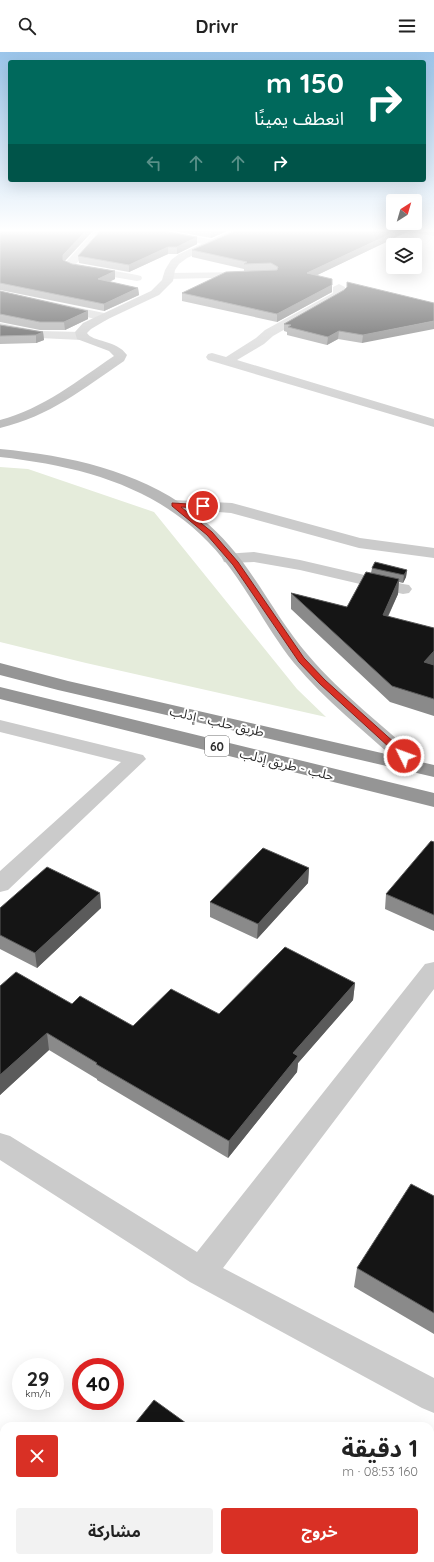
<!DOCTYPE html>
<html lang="ar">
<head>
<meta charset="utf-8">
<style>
	body { margin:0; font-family:Quicksand,"Noto Sans Arabic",sans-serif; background:#f2f2f2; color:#222; direction:rtl; height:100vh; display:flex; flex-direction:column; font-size:15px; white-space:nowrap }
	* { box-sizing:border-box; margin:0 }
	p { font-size:13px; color:#767676 }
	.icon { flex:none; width:22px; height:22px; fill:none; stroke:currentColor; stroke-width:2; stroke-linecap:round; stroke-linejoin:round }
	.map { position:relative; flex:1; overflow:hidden; direction:ltr }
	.sheet { position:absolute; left:0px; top:1370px; width:434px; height:140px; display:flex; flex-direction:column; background:#fff; border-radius:12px 12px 0 0; box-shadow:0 4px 16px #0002; direction:rtl }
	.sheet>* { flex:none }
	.top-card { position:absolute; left:8px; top:8px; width:418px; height:122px; border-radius:4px; box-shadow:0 4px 16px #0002; direction:rtl; background:#00695c; color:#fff; overflow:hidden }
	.needle { width:26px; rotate:37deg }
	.tools { position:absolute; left:386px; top:142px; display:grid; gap:8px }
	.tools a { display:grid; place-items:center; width:36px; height:36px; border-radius:4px; background:#fff; box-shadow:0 4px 16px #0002; font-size:20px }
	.speed { position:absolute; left:12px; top:1306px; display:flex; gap:8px; font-size:20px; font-weight:700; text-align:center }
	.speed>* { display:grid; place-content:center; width:52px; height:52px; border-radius:50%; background:#fff; box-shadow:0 4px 16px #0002; line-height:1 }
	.speed small { font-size:10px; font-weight:400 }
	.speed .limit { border:6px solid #d22; background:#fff; color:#111 }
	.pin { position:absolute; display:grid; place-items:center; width:34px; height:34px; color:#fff; margin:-17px; border:2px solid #fff; border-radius:50%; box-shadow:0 1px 4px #0007 }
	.me { position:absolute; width:44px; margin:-22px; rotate:312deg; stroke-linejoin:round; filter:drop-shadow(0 0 3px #0008) }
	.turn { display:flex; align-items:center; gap:14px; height:84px; padding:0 16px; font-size:18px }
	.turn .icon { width:52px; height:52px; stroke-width:2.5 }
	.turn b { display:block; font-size:28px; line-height:34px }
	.lanes { display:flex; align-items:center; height:38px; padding:0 16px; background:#0003; justify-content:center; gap:20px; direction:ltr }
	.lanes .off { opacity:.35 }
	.round { display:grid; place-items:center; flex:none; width:42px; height:42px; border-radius:4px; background:#f2f2f2 }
	.summary { display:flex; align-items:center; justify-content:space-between; height:68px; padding:0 16px }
	h1 { font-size:24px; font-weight:700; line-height:30px }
	.button { display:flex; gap:8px; margin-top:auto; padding:8px 16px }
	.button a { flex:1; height:46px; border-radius:4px; background:#d93025; color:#fff; font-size:16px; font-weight:700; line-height:46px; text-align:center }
	.button a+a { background:#f2f2f2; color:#222 }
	header { display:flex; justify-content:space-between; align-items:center; height:52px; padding:0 16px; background:#fff; font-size:18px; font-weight:700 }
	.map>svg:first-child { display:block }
	.green { fill:#e5ecdb }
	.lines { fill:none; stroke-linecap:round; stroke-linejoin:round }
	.street { fill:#cbcbcb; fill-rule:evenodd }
	.secondary { fill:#b8b8b8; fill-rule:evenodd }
	.highway { fill:#959595; fill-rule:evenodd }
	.wall { fill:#8a8a8a }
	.shaded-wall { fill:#5b5b5b }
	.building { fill:#151515; stroke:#5b5b5b }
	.route { fill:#d93025; stroke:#8d1f18 }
	.labels { text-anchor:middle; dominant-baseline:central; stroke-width:4; stroke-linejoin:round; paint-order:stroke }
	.shield { fill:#fff; stroke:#6d6d6d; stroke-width:1 }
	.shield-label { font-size:12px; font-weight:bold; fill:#2e2e2e }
	.street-label { font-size:13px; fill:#2e2e2e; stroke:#fff }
</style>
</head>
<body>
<header><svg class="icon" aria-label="menu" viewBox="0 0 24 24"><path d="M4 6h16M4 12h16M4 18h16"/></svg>Drivr<svg class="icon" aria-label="search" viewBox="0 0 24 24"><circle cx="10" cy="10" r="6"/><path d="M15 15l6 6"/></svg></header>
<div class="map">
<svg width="434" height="1510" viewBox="0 0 434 1510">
	<rect width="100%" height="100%" fill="#fff"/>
	<path class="green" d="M0,415L28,417L154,460L297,637L326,665L86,611L0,590Z"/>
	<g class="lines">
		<path class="street" d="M96,177H106L76,212L137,223L141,224L142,226L141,228L137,229L73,218L65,215L64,213L65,211Z
			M137,177H156L213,188L218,191L213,194L142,180Z
			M404,177L434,178V184L409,180Z
			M249,220L253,221L254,223L253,225L168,227L163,224L168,221Z
			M339,232L345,235V242L343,244L273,284L264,292L237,308L434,367V375L208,308L206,305L208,302L212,301L226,305L256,286L265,278L333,241V235Z
			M0,239L104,261L108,263L110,265L108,267L104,269L0,245Z
			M0,271L40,279L81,280L85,281L87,284L85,287L81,288L40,286L0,279Z
			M174,448L232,451L360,486L434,496V506L359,496L231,461L168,456L166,453L168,450Z
			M254,500L300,508L403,532L409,533L412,537L409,541L403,542L300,518L254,510L230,511L224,510L222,506L224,502Z
			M0,668L143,703L146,707L8,838L0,840V819L121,710L0,680Z
			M434,910V937L223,1216L434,1326V1361L422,1356L190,1230L0,1108V1081L10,1084L197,1200L425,912Z"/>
		<path class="secondary" d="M235,177H247L246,179L187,206L179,212L175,218L173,229L159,243L108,267L91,277L87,281C92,290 117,288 127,303L124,309C83,337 50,364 0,376V368C43,357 78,328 114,304L109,299L77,287L75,280L83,271L151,239L162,228L165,218L171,208L179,202Z
			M0,397C94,406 183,430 242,509C265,540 283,574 308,603C341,642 386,676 423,710L427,715L423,720L416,721L409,720C371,684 327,651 294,611C270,581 253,547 230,516C174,439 90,415 0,405Z"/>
		<path class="highway" d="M0,611L68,629L434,713V725L58,638L0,623Z
			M0,635L434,741V755L0,647Z"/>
	</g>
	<path class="wall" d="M0,177L65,209L72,212L115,219V227L109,230L138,236L139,243L104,259L0,238Z
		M162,177H232L211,186Z
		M240,177H407V180L317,223L332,240L277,270L182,249V241L271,219H244V217L192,205V198Z
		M197,185V192L177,202H168L129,220L79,211L78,204Z
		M0,239L88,267L65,278H40L0,270Z
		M434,251L362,291L338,287L327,293L287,283V280L284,279V272Z
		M0,273L43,280L44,288L36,291L0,292Z
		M372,516L407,518L406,525L403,531L399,530L398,542L388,565L434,576V664L390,650L291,557V541L347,555L371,521Z
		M434,790V879L385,857L386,842Z
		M309,816L308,831L257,887L210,865V850Z
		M100,841L101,856L37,916L0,897V856Z
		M355,931L353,948L298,1011L297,1020L228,1106L97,1028V1027L49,998L0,1043V934L72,952L133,974L219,962Z
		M434,1144V1282L354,1235L357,1216Z
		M287,1506H375L373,1510H293Z"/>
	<path class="shaded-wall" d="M88,177H95L64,210L63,208V203Z
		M217,177H232L211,186V179Z
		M401,177H407V180L307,228V221Z
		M197,185V192L177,202V195Z
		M168,195V202L129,220V213Z
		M115,219V227L98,235V227Z
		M332,227V240L277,270V262Z
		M138,236L139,243L104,259V252Z
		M88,259V267L65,278L64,270Z
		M434,269V277L362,291L363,283Z
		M339,279L338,287L327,293L328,285Z
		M43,280L44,288L36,291V283Z
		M407,518L406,525L403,531L404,523Z
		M399,527L398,542L381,579L383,563Z
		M434,599V613L424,610Z
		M309,816L308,831L257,887L258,872Z
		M100,841L101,856L37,916L35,901Z
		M355,931L353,948L298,1011L297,1020L228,1106L229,1089L293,1001Z
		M47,981L49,998L0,1043V1023Z
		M370,1506H375L373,1510H367Z"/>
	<path class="building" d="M0,177H88L63,203V208L72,212L115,219L98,227L138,236L104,252L0,231Z
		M102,177H152L197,185L177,195H168L129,213L78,204Z
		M198,177H217L211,179Z
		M240,177H401L307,221L332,227V233L277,262L182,241L226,220L277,218L278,215L271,211L244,212L247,210L192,198Z
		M347,230L434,251V269L363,283L339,279L328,285L288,275L291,273L284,272L344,238L347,235Z
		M0,239L88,259L64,270H40L0,262Z
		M0,273L43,280L36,283L0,284Z
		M375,510L407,518L404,523L372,516Z
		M366,520L399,527L383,563L434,576V599L424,610L434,613V647L392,634L291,541L347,555Z
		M431,789L434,790V863L386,842Z
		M263,796L309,816L258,872L210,850Z
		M47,815L100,841L35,901L0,883V856Z
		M285,895L355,931L293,1001L298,1004L229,1089L96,1012L97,1011L47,981L0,1023V934L16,920L72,952L80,944L133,974L171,937L219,962Z
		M411,1132L434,1144V1261L357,1216Z
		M154,1348L190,1374H133Z
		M306,1506H370L367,1510H311Z"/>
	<linearGradient id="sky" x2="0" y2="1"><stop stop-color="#9bc5ea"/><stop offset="0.46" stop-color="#fff"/><stop offset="1" stop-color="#fff" stop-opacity="0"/></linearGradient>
	<rect width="434" height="388" fill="url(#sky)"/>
	<path class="route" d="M172,451L205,453V456H203L181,455L212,480L238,510L304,606L325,628L407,702L409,704L407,706H401L320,632L299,610L233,513L207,483L172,454Z"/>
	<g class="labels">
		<rect class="shield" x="205" y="684" width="24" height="20" rx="3"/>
		<g class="shield-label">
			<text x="217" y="694">60</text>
		</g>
		<g class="street-label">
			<text transform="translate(217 669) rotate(13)">طريق حلب - إدلب</text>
			<text transform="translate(287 712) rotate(14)">حلب - طريق إدلب</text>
		</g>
	</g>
</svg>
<div class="tools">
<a><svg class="needle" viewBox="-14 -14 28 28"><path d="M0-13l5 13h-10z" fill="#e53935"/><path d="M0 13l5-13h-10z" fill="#767676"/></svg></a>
<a><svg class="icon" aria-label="layers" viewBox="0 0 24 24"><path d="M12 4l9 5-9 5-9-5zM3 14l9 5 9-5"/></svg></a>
</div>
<div class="speed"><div>29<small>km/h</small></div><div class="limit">40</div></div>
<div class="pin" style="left:203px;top:454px;background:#d93025"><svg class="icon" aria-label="arrive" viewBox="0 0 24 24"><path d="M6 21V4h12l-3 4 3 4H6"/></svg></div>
<svg class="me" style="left:404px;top:704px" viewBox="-20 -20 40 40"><circle r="17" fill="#d93025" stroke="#fff" stroke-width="3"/><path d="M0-11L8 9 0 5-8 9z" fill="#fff"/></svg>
<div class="top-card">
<div class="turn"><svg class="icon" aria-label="right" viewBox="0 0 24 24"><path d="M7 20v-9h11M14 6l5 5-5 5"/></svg><div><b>150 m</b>انعطف يمينًا</div></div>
<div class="lanes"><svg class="icon off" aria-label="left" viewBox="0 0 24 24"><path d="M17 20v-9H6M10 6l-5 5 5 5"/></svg><svg class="icon off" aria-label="ahead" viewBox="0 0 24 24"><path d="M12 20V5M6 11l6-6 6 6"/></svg><svg class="icon off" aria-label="ahead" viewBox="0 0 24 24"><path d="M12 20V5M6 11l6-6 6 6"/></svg><svg class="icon" aria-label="right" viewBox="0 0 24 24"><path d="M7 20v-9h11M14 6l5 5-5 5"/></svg></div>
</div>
<section class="sheet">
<div class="summary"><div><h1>1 دقيقة</h1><p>160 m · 08:53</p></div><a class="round" style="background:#d93025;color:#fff"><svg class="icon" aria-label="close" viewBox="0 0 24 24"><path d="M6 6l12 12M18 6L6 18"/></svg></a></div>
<div class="button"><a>خروج</a><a>مشاركة</a></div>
</section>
</div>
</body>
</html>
